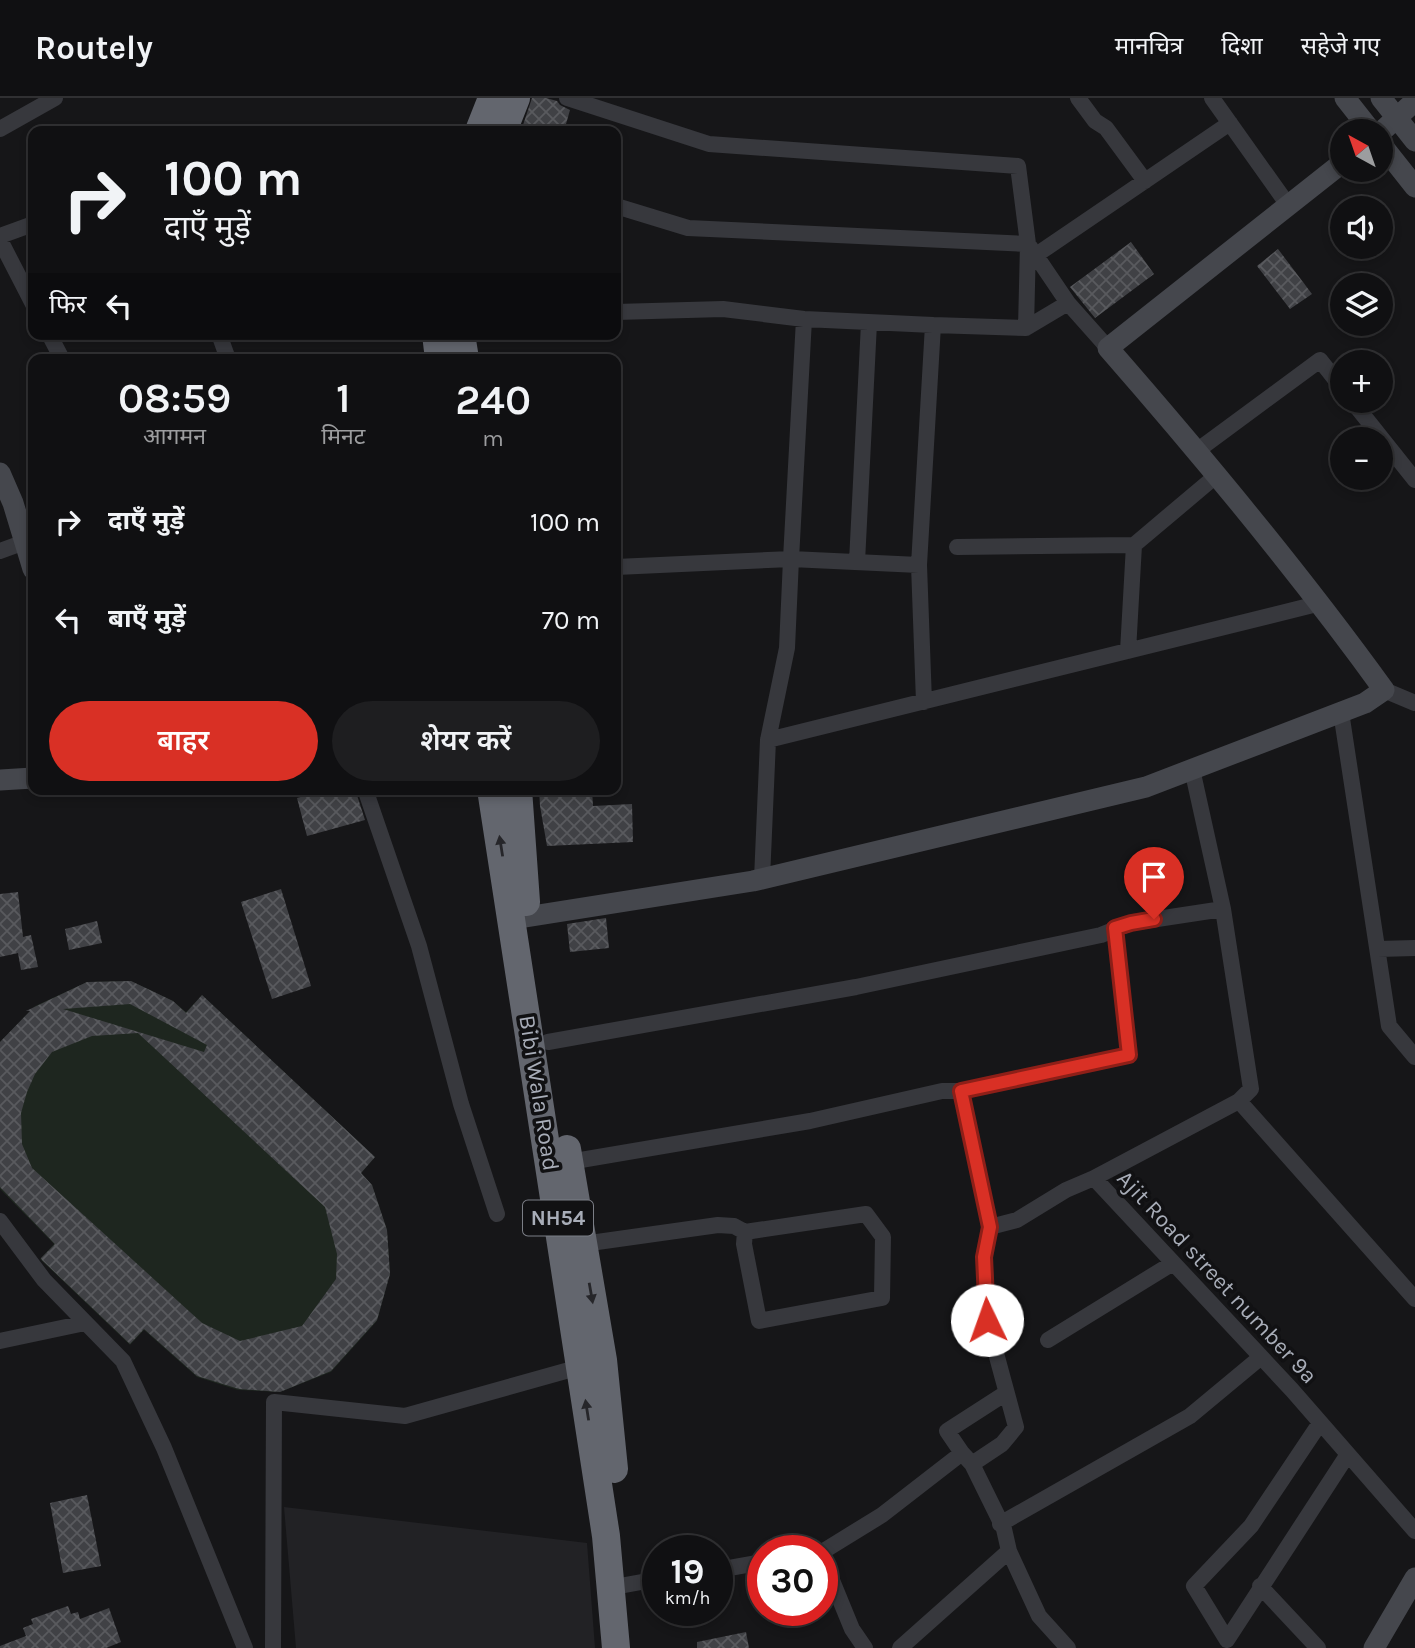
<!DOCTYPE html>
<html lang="hi">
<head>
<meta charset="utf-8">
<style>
	body { margin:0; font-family:Karla,"Noto Sans Devanagari",sans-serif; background:#1e1e20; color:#f1f3f6; height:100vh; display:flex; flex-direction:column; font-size:26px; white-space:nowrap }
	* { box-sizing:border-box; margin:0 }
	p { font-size:23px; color:#9c9d9f }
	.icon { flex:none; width:38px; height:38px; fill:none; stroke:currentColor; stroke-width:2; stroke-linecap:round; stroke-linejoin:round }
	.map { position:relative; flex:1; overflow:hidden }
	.sheet { position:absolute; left:28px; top:256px; width:593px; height:441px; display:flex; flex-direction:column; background:#101012; border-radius:14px; box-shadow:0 4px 10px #0003,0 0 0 2px #303032 }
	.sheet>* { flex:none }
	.hud { position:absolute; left:28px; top:28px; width:593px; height:214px; border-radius:14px; box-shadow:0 4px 10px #0003,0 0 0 2px #303032; background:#101012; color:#f1f3f6; overflow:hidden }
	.needle { width:46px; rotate:320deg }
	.buttons { position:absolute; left:1330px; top:21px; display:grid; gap:14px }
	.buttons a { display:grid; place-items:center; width:63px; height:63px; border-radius:50%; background:#101012; box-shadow:0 4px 10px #0003,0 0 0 2px #303032; font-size:35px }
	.speed { position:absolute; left:642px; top:1437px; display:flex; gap:14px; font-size:35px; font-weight:700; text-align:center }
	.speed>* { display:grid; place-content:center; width:91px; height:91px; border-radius:50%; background:#101012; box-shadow:0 4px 10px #0003,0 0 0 2px #303032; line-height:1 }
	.speed small { font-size:18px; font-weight:400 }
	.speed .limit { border:10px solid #d22; background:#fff; color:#111 }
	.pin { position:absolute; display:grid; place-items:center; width:60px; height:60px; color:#fff; margin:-72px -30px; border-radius:50% 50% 50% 0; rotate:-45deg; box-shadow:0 0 7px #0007 }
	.pin .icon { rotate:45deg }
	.me { position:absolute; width:77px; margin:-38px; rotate:357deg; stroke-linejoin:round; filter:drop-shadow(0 0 5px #0008) }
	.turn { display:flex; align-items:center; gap:24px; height:147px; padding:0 21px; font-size:32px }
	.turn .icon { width:91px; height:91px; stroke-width:2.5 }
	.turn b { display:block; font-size:49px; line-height:60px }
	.then { display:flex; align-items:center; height:66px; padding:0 21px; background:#0003; gap:14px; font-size:26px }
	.eta { display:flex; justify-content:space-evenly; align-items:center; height:119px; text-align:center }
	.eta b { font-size:42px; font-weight:600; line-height:49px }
	.button { display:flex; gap:14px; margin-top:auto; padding:14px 21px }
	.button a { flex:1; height:80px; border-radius:42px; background:#d93025; color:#fff; font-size:28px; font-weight:600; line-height:80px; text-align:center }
	.button a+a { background:#1e1e20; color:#f1f3f6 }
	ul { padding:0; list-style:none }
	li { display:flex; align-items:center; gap:21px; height:98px; padding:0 21px }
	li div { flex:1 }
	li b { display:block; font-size:26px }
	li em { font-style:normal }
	header { display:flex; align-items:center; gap:42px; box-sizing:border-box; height:98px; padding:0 35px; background:#101012; border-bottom:2px solid #303032 }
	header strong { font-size:33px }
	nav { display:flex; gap:38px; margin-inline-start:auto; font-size:24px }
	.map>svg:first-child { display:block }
	.built { fill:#222225 }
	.grass { fill:#1e261f }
	.building { fill:url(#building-cross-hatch); fill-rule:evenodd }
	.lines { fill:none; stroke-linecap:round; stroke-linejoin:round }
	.street { stroke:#37383d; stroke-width:16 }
	.secondary { stroke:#45474d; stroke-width:21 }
	.highway { stroke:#63666e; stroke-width:28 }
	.oneway { fill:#26262a }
	.route-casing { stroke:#8d1f18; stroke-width:18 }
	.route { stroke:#d93025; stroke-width:12 }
	.labels { text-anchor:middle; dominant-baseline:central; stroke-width:7; stroke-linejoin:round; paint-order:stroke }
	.shield { fill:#111113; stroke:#7b7e86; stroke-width:2 }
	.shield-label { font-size:21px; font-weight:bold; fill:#a8adb8 }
	.street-label { font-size:23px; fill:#a8adb8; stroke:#111113 }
</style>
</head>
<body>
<header>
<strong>Routely</strong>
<nav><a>मानचित्र</a><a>दिशा</a><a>सहेजे गए</a></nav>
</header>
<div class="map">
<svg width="1415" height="1550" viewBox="0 0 1415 1550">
	<defs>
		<pattern id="building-cross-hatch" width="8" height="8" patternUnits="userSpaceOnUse" patternTransform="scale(1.75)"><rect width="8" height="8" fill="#404145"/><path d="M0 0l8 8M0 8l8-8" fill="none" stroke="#595a5e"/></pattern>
	</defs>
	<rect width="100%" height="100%" fill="#161618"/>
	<path class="built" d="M284,1409L587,1445L595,1550H296Z"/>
	<path class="grass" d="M131,883L173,903L186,914L202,897L375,1059L361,1075L372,1087L387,1132L390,1176L377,1223L331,1274L280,1294L238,1292L197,1279L144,1232L130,1247L40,1161L54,1146L0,1091V944L35,908L87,884Z"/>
	<path class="building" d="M532,0H546L557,3L560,7L570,12L564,33H521Z
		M1131,144L1154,176L1095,220L1070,189Z
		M1278,151L1312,196L1290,211L1257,168Z
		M330,691H355L365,722L307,738L297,700Z
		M539,691H592L593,708L632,706L633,744L547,748L540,708Z
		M281,791L311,888L272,901L241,804Z
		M18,794L23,839L31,837L38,869L21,872L18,855L0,859V796Z
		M606,820L609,850L570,854L567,826Z
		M97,823L102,845L69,852L65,831Z
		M131,883L173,903L186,915L202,897L375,1059L361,1075L372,1087L387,1132L390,1176L377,1222L331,1273L280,1294L239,1291L197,1278L144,1231L130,1246L42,1162L41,1160L55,1146L0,1089V944L30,913H26L87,884ZM130,906L207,947L204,954L63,911ZM138,935L325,1109L337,1156L336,1181L302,1228L240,1243L202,1225L32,1070L22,1046L21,1015L27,994L35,976L52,954L92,938Z
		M87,1397L101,1468L63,1475L50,1405Z
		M68,1508L71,1516L78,1514L80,1521L109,1510L121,1544L106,1550H0V1548L26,1538L23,1530L33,1526L31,1521Z
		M746,1534L749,1550H697V1544Z"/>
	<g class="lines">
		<path class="street" d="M567,0L709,46L1018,68L1028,146L1026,230
			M1078,0L1095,23L1106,30L1145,83
			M1212,0L1288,107
			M0,31L55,0
			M616,108L688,130L1028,146L1068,205
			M0,138L33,126
			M0,142L33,206
			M1036,157L1230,25
			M616,214L723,211L804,221L933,227
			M49,236L62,261
			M219,236L228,261
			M1108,250L1068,205L1026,230L933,227L919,467L791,461L787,550L768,642L1321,505
			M1352,303L1415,382
			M1198,352L1320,262L1342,290
			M957,449L1134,447
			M0,453L33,441
			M857,464L869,225
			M919,467L924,604
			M616,469L791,461L804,221
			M1128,553L1134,447L1217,377
			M1384,592L1415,605
			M1341,614L1389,928L1415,959
			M1192,671L1223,811L1251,991L1239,1003L1415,1201
			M365,691L419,848L461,1006L497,1116
			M762,781L768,642
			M1378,851L1415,850
			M548,944L856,889L1101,837L1131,825L1223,811
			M961,993L990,1129L1017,1122L1066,1092L1094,1080
			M1239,1003L1094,1080L1292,1292L1415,1433
			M569,1064L810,1023L942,993H961L1129,957L1115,830
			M0,1123L44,1182L123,1263L164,1350L245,1550
			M583,1146L718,1127L734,1128L745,1134L744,1146L759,1223L882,1200L883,1139L866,1116L745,1134
			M1048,1242L1173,1165
			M0,1243L85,1225
			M1320,1325L1251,1428L1194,1488L1227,1542L1348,1356
			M962,1355L947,1333L1006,1295
			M972,1366L1002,1346L1016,1329L987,1222L984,1159L990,1129
			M1000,1426L1190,1318L1261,1259
			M822,1454L882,1417L962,1355L972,1366L1004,1431L1009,1453L1039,1518L1068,1550
			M822,1458L852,1531L865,1550
			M718,1472L763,1464
			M625,1487L658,1481
			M1260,1488L1318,1550
			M273,1550L274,1304L405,1318L587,1267
			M900,1550L1009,1453"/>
		<path class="secondary" d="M1345,0L1371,33
			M1381,0L1415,43
			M1381,34L1415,3
			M1381,46L1415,89
			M0,375L13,405L33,471
			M0,682L33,680
			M513,821L753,783L1146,689L1365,605L1384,592C1298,473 1205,361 1108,250L1342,65
			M1374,1550L1415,1480"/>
		<path class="highway" d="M479,33L492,0
			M503,33L516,0
			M436,236L439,261
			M461,236L465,261
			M491,691L606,1438L616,1550
			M518,691L526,804
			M567,1051L603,1262L614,1371"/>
	</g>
	<defs><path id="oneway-solid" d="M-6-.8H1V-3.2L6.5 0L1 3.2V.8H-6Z" transform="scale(1.75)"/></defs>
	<g class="oneway">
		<use href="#oneway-solid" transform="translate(501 748) rotate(-99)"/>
		<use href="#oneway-solid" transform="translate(591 1195) rotate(80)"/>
		<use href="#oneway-solid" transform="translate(587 1312) rotate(-99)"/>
	</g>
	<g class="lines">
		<g class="route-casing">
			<path id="route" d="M987,1222L984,1159L990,1129L961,993L1129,957L1115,830L1131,825L1154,821"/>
		</g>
		<use href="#route" class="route"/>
	</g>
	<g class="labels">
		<rect class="shield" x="523" y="1102.5" width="70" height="35" rx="5"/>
		<g class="shield-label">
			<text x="558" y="1120">NH54</text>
		</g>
		<g class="street-label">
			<text transform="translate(539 995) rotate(81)">Bibi Wala Road</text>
			<text transform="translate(1217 1179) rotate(47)">Ajit Road street number 9a</text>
		</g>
	</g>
</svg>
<div class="buttons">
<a><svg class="needle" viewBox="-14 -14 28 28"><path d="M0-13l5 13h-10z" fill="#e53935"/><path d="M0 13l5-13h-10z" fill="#9c9d9f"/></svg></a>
<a><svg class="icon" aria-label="sound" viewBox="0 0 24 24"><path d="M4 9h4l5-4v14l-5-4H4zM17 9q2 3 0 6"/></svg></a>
<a><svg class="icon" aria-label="layers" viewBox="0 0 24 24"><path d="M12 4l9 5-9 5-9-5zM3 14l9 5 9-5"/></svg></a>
<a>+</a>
<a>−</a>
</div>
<div class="speed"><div>19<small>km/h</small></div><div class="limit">30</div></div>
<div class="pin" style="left:1154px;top:821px;background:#d93025"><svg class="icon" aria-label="arrive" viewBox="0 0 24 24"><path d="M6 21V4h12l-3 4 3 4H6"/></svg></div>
<svg class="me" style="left:987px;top:1222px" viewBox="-20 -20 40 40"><circle r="19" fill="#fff"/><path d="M0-13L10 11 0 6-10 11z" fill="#d93025"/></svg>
<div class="hud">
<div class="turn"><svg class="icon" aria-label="right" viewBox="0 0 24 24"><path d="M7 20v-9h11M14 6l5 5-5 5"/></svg><div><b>100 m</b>दाएँ मुड़ें</div></div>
<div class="then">फिर<svg class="icon" aria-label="left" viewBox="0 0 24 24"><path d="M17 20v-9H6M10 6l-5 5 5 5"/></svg></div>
</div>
<section class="sheet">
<div class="eta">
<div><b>08:59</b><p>आगमन</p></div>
<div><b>1</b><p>मिनट</p></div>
<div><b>240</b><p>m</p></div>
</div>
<ul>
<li><svg class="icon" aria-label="right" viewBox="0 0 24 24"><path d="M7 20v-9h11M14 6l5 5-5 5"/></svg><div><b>दाएँ मुड़ें</b></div><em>100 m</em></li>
<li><svg class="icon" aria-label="left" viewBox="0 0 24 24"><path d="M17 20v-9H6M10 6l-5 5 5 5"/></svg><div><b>बाएँ मुड़ें</b></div><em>70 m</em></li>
</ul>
<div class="button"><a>बाहर</a><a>शेयर करें</a></div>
</section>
</div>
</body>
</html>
